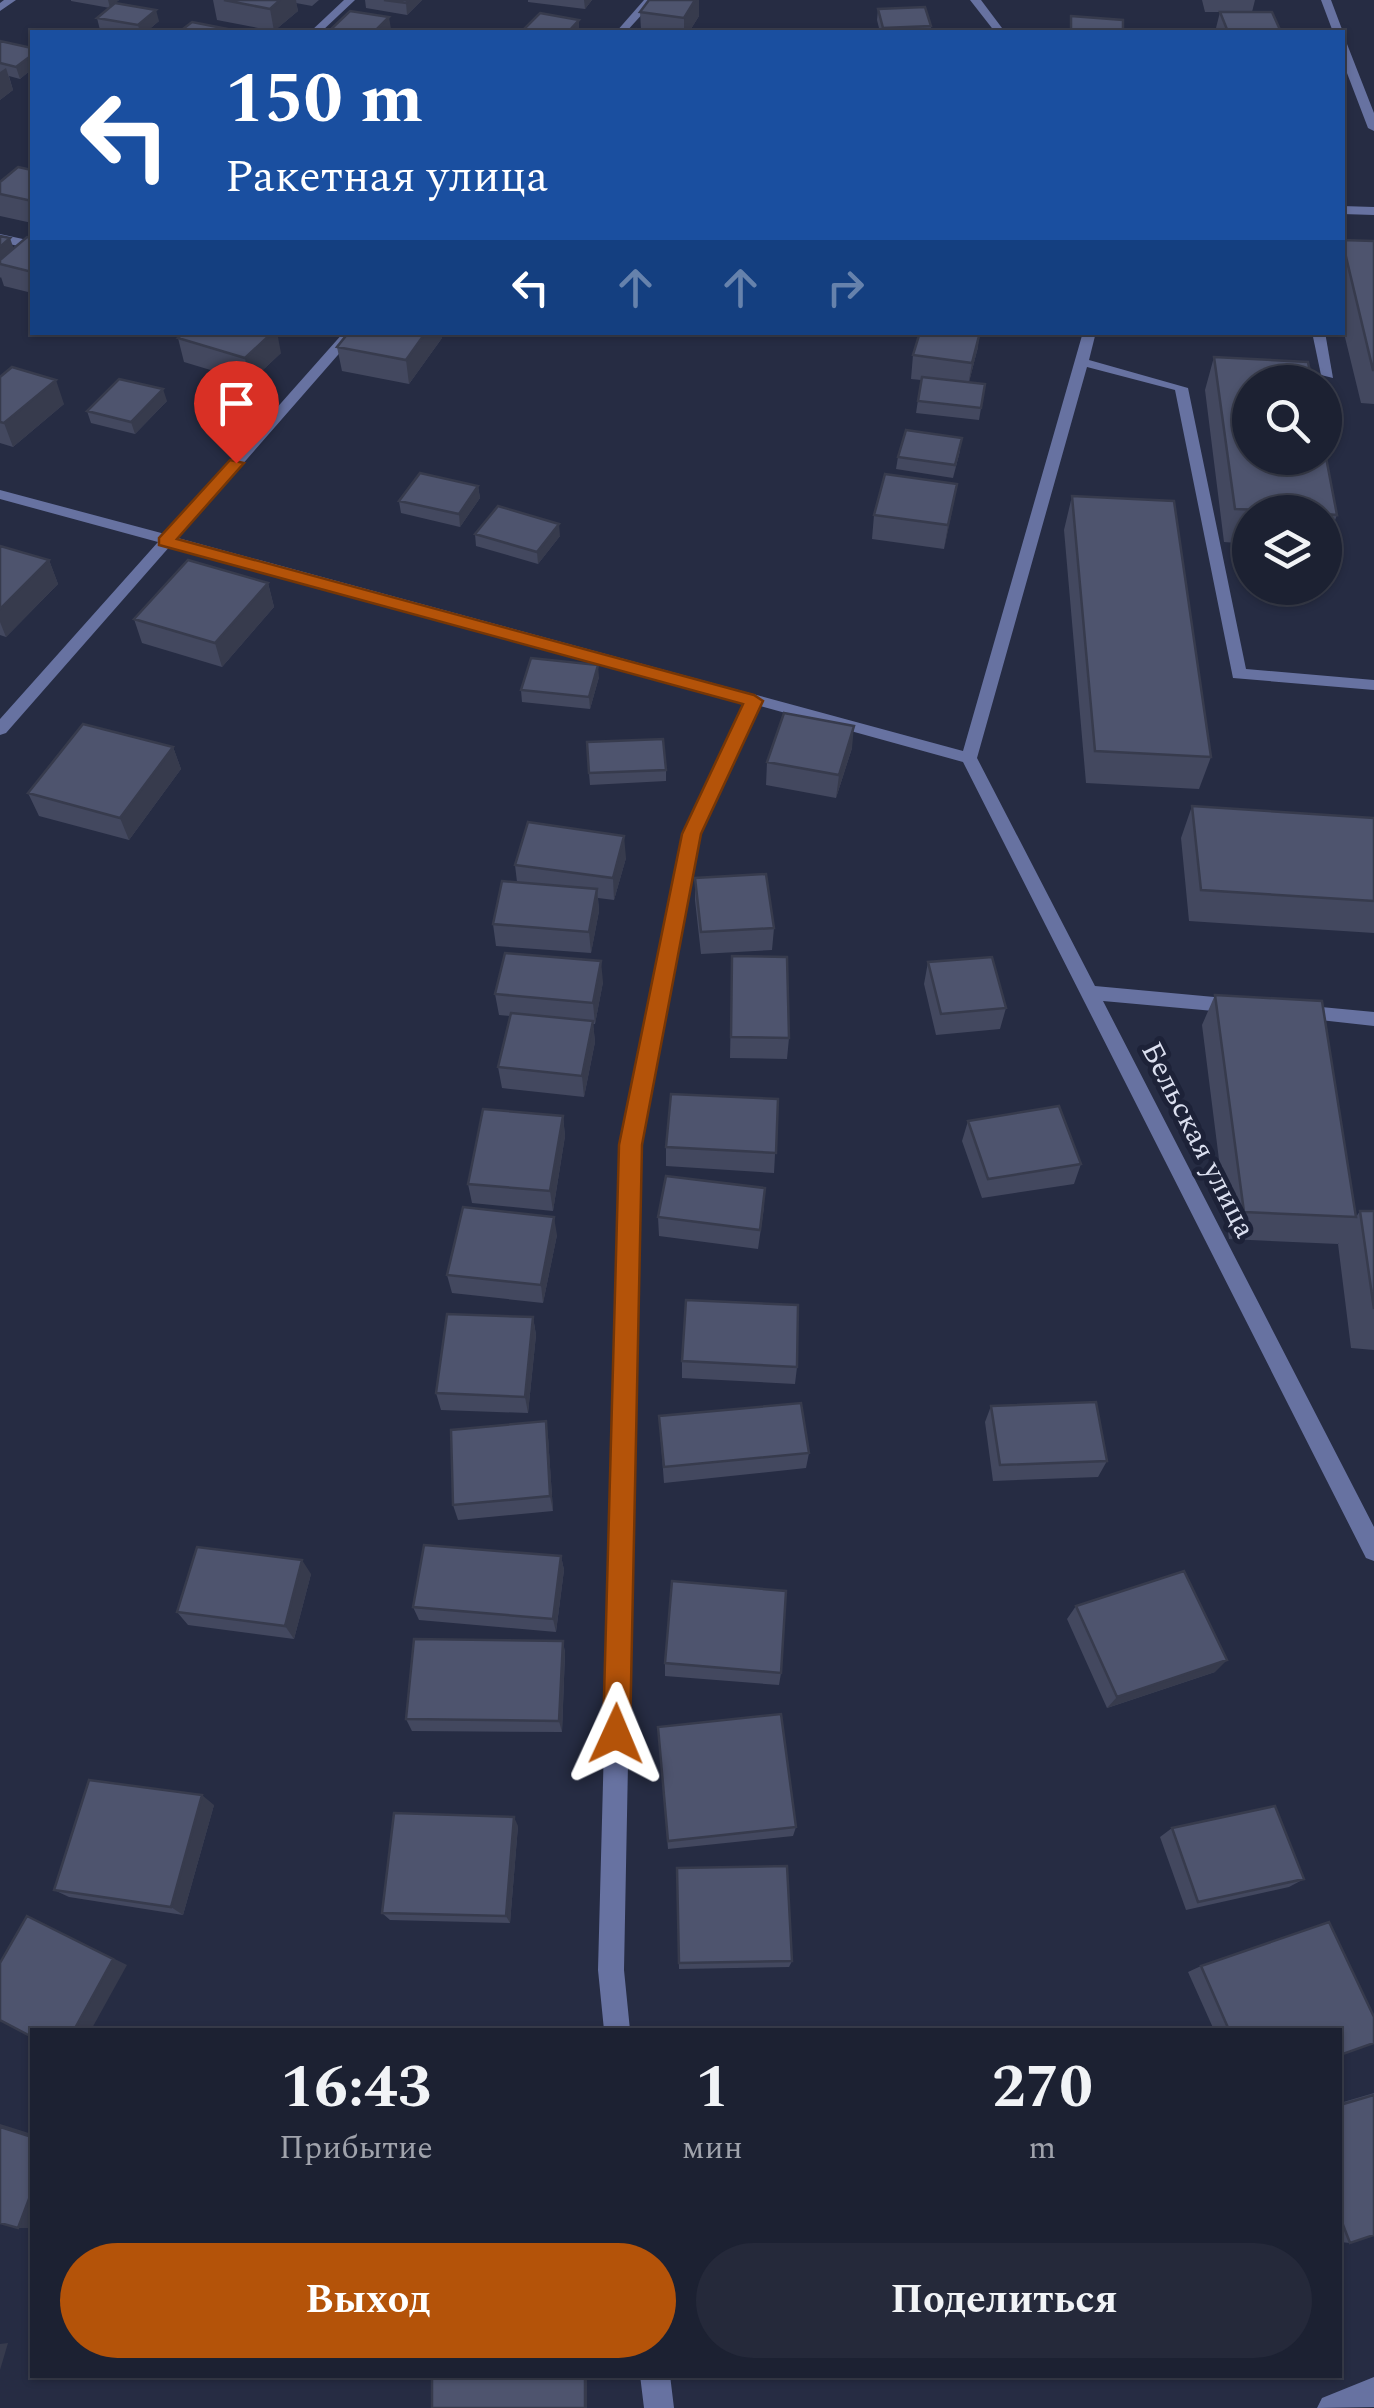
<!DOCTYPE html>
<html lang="ru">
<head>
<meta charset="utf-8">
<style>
	body { margin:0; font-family:Spectral,serif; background:#25293a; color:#f1f3f6; height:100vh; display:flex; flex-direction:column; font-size:38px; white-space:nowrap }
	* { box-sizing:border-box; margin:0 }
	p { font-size:32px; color:#a0a3ac }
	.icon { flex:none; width:55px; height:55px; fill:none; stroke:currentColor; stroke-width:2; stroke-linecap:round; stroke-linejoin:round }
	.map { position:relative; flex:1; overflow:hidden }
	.drawer { position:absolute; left:30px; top:2028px; width:1312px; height:350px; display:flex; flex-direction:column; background:#1c2132; border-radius:0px; box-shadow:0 2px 8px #0004,0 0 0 2px #3a3e4d }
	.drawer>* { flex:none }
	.banner { position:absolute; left:30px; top:30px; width:1315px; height:305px; border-radius:0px; box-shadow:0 2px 8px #0004,0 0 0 2px #3a3e4d; background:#1a4fa0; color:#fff; overflow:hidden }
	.tools { position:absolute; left:1232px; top:365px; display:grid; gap:20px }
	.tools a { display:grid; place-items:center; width:110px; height:110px; border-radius:50%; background:#1c2132; box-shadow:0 2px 8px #0004,0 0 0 2px #3a3e4d; font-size:50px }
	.pin { position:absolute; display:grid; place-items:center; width:85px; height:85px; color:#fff; margin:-102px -42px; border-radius:50% 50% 50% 0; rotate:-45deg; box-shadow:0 0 10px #0007 }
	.pin .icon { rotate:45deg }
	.me { position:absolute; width:110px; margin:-55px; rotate:1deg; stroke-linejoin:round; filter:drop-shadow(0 0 8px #0008) }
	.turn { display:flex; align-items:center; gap:35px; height:210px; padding:0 30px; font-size:45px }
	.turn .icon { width:130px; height:130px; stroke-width:2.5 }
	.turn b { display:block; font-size:70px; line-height:85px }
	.lanes { display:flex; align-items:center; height:95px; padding:0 30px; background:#0003; justify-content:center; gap:50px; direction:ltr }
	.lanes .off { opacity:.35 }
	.eta { display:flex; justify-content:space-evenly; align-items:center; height:170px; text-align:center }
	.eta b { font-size:60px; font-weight:700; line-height:70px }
	.button { display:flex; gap:20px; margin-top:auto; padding:20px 30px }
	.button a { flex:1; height:115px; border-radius:60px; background:#b45309; color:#fff; font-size:40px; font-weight:700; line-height:115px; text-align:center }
	.button a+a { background:#25293a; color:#f1f3f6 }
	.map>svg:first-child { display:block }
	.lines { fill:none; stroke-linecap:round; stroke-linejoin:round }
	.service { fill:#6772a1; fill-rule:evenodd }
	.minor { fill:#6772a1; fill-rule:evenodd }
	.tertiary { fill:#6772a1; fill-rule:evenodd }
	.wall { fill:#43485f }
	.shaded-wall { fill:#373b4d }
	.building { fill:#4e546e; stroke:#373b4d; stroke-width:2.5 }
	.route { fill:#b45309; stroke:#753606; stroke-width:2.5 }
	.labels { text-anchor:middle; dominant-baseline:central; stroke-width:10; stroke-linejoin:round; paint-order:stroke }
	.street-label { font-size:30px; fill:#dbdfef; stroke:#1d2238 }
</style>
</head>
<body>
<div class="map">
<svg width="1374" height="2408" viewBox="0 0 1374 2408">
	<rect width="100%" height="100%" fill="#262c43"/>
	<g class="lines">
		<path class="service" d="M1312,332H1325L1333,378L1321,375Z"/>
		<path class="minor" d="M4,0H16L0,11V3Z
			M344,0H355L321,32H310Z
			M644,0H655L626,32H616Z
			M1321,0H1331L1343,32L1342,33L1333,32Z
			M1342,41L1347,44L1374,113V131L1368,128L1342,60Z
			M0,234L32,241V249L0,242Z
			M344,332H358L178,538L963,751L1083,332H1096L1089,360L1188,388L1246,669L1374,680V690L1233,678L1175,390L1087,367L977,758L1095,986L1236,999L1245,1006L1236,1013L1103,1001L1374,1527V1561L1366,1558L963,762L760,706L701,834L640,1145L624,1970L630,2030H604L598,1970L620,1145L683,834L745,703L171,545L6,733L0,735V719L158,542L0,499V490L165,534Z
			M1300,1005L1374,1012V1026L1293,1017L1291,1012Z
			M640,2375H670L674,2408H644Z
			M1374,2377V2407L1317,2408L1322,2398Z"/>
		<path class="tertiary" d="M970,0H981L1005,32H995Z
			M1342,206L1374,207V215L1342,214Z"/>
	</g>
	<path class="wall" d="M71,0H119L115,3L159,21L146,32H115L100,30L97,18L110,8L71,1Z
		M213,0H319L312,6L296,3L298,11L274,31L217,20Z
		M365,0H422L407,15L366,8Z
		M528,0H592L585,9L528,2Z
		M649,0H699V16L689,32H633L641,30L640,12Z
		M1202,0H1255L1252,12H1205Z
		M878,9L931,26V32H880L877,20Z
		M1220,12L1281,32H1215Z
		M0,41L32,48V69L20,79L9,76L13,90L0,100Z
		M32,170V223L0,216V182Z
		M0,236L14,248L32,238V293L4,286L1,277L0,278Z
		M1342,240L1374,241V404L1361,403L1342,325Z
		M178,338L281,353L250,382L184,362Z
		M442,338L409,384L342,371L337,347Z
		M978,347L969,382L985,384L979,420L916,413L921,380L911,379L913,355Z
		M1214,357L1337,515L1325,546V512H1250V544L1224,542L1205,390Z
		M0,377L64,404L13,447L0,443Z
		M167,401L135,434L91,423L87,411Z
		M960,451L953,478L896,469L898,457Z
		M957,484L944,549L872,539L874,515Z
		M478,486L480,498L460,527L401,513L399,501Z
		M1072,496L1211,757L1199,789L1086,783L1064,530Z
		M475,534L560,536L538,564L476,546Z
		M0,546L49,560L58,584L6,637L0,635Z
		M268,583L274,607L222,667L142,643L134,619Z
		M599,677L590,709L522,702L521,690Z
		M173,747L181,769L129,840L39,816L28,793Z
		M852,748L836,798L766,785L767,762Z
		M666,770V781L590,785L589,773Z
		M1192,806L1374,818V933L1189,921L1181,838Z
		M626,858L614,900L598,898L599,911L591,953L496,946L493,924L517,882L515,865Z
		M695,878L774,928L772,950L701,954L695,900Z
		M732,956L789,1038L787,1059L730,1058Z
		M928,962L1006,1008L1000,1029L936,1035L924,984Z
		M603,982L595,1024H593L595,1042L584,1097L502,1088L498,1067L510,1016L499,1015L495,994Z
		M1215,995L1356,1217L1338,1244L1229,1239L1202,1025Z
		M778,1099L774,1173L666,1166V1147Z
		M563,1116L565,1136L553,1211L472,1203L468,1184Z
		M968,1121L1081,1164L1074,1184L982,1198L962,1141Z
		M764,1207L758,1249L659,1236L658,1217Z
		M1360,1211H1374V1350L1351,1348L1338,1244Z
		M557,1235L543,1303L452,1293L447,1275Z
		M533,1317L536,1335L528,1413L441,1410L436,1393Z
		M682,1361L797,1367L795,1384L682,1378Z
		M991,1406L1107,1461L1098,1477L993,1481L985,1422Z
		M659,1416L809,1453L806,1468L664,1483Z
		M546,1421L548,1437L553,1511L458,1520L453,1505Z
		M561,1556L564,1570L556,1632L419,1620L413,1607Z
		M311,1574L294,1639L188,1625L177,1612Z
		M1076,1606L1215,1672L1107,1708L1067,1619Z
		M563,1641L565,1653L562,1732L412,1731L406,1719Z
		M665,1663L781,1673L779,1685L665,1676Z
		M658,1727L796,1827L793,1836L668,1849Z
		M214,1805L183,1915L69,1897L54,1890Z
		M518,1826L510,1923L390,1920L382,1913Z
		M1172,1828L1304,1879L1289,1887L1186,1910L1160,1837Z
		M677,1868L792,1961L789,1967L679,1969Z
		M1201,1966L1340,2030H1214L1188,1972Z
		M1374,2093V2235L1350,2243L1340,2242V2103Z"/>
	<path class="shaded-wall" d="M108,0H119L110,8Z
		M280,0H296L298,11L274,31L270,9Z
		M409,0H422L407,15L406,3Z
		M584,0H592L585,9Z
		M695,0H699V16L689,32H684V18Z
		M156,10L159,21L146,32H140L138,25Z
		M389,17L391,29L387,32H374Z
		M579,20V32H568Z
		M32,55V69L20,79L16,67Z
		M6,68L13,90L0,100V72Z
		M10,238L18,261L0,264V247Z
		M273,332H277L281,353L250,382L245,358Z
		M426,332H442V338L409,384L406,360Z
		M980,332L978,347L968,386L972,363Z
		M56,380L64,404L13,447L4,423Z
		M163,389L167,401L135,434L131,422Z
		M957,484L953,507L944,549L948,525Z
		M478,486L480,498L460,527L459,514Z
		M559,524L560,536L538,564L537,552Z
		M49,560L58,584L6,637L0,622V609Z
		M268,583L274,607L222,667L215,643Z
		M598,665L599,677L590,709L589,697Z
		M854,726L852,748L836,798L839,775Z
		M173,747L181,769L129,840L120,818Z
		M624,836L626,858L614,900L613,878Z
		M597,889L599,911L591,953L589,932Z
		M601,961L603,982L595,1024L593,1003Z
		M593,1021L595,1042L584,1097L582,1076Z
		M563,1116L565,1136L553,1211L550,1191Z
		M554,1217L557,1235L543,1303L541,1285Z
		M533,1317L536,1335L528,1413L525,1397Z
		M546,1421L548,1437L553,1511L550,1496Z
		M561,1556L564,1570L556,1632L553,1619Z
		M302,1560L311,1574L294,1639L285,1626Z
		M563,1641L565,1653L562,1732L559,1721Z
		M1227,1660L1215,1672L1107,1708L1117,1697Z
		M202,1795L214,1805L183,1915L171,1907Z
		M514,1817L518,1826L510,1923L506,1916Z
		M27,1916L127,1965L91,2030H74Z
		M0,2124L32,2134V2137L0,2127Z
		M32,2191V2228H18Z
		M8,2343L0,2370V2344Z
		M585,2375H587V2408H585Z"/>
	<path class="building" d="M224,0H280L270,9Z
		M384,0H409L406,3Z
		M649,0H695L684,18L640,12Z
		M115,3L156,10L138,25L97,18Z
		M925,7L931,26L883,28L878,9Z
		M350,11L389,17L374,32L329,31Z
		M1220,12H1272L1281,32H1228Z
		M540,13L579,20L568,32H521Z
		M1071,16L1123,20V32H1071Z
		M192,22L243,32H179Z
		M636,29L654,32H633Z
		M0,41L32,48V55L16,67L0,63Z
		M18,167L32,170V201L0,194V182Z
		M0,236L10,238L0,247Z
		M27,237L32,238V272L0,264V260Z
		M1342,240L1374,241V370H1373Z
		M185,332H273L245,358L178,338Z
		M349,332H426L406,360L337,347Z
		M920,332H980L972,363L913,355Z
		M1214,357L1308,362L1312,382H1250V458H1325V452L1337,515L1325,514V512L1235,509Z
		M12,367L56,380L4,423L0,422V377Z
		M922,377L985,384L981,408L918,401Z
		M119,379L163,389L131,422L87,411Z
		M906,430L962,438L955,465L898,457Z
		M420,473L478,486L459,514L399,501Z
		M885,474L957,484L948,525L874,515Z
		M1072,496L1174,501L1211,757L1095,751Z
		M498,506L559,524L537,552L475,534Z
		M0,546L49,560L0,609Z
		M188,560L268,583L215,643L134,619Z
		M531,658L598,665L589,697L521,690Z
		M784,713L854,726L839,775L767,762Z
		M83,724L173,747L120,818L28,793Z
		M663,739L666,770L589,773L587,742Z
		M1192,806L1374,818V901L1201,890Z
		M528,822L624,836L613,878L515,865Z
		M766,874L774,928L701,932L695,878Z
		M502,881L597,889L589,932L493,924Z
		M505,953L601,961L593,1003L495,994Z
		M732,956L787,957L789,1038L731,1037Z
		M992,957L1006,1008L941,1014L928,962Z
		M1215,995L1322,1001L1356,1217L1244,1212Z
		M511,1013L593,1021L582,1076L498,1067Z
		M671,1094L778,1099L776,1153L666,1147Z
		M1059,1106L1081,1164L988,1179L968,1121Z
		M483,1109L563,1116L550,1191L468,1184Z
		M666,1176L765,1188L760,1230L658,1217Z
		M463,1207L554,1217L541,1285L447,1275Z
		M1360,1211H1374V1309Z
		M686,1300L798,1305L797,1367L682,1361Z
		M447,1314L533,1317L525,1397L436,1393Z
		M1096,1402L1107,1461L1000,1465L991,1406Z
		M801,1403L809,1453L664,1467L659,1416Z
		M546,1421L550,1496L453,1505L451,1430Z
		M424,1545L561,1556L553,1619L413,1607Z
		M197,1547L302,1560L285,1626L177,1612Z
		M1184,1571L1227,1660L1117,1697L1076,1606Z
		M672,1581L786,1591L781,1673L665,1663Z
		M414,1639L563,1641L559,1721L406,1719Z
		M781,1714L796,1827L668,1841L658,1727Z
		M89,1780L202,1795L171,1907L54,1890Z
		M1275,1806L1304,1879L1198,1902L1172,1828Z
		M394,1813L514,1817L506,1916L382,1913Z
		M787,1866L792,1961L679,1963L677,1868Z
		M27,1916L113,1959L74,2030H32V2037L0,2020V1963Z
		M1329,1922L1374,2017V2043L1340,2055V2030H1229L1201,1966Z
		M1374,2095V2235L1350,2243L1340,2217V2105Z
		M0,2127L32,2137V2191L18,2228L0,2223Z
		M432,2375H585V2408H432Z"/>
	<path class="route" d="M230,460L244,463L177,539L754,695L763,701L701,834L642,1145L630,1734L626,1744L616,1748L607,1744L603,1734L619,1145L682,834L743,704L159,545V538Z"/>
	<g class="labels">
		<g class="street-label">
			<text transform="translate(1198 1140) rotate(63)">Бельская улица</text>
		</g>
	</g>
</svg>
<div class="tools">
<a><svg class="icon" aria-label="search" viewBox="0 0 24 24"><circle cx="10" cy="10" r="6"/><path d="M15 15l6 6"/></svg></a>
<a><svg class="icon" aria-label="layers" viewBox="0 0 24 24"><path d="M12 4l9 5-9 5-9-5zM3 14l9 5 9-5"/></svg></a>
</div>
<div class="pin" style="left:236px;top:463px;background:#d93025"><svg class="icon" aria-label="arrive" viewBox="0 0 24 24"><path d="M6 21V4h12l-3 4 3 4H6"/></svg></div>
<svg class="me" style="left:616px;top:1734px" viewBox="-20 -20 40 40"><path d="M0-17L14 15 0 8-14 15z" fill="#b45309" stroke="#fff" stroke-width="4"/></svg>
<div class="banner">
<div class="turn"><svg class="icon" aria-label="left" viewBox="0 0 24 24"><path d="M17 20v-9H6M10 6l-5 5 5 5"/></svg><div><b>150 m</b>Ракетная улица</div></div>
<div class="lanes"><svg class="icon" aria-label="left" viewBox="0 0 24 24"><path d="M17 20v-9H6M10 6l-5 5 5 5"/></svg><svg class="icon off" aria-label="ahead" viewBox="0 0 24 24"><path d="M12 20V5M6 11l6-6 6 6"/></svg><svg class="icon off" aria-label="ahead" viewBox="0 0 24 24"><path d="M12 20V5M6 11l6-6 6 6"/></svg><svg class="icon off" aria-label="right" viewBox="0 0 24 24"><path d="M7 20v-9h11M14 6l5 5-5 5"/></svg></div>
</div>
<section class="drawer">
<div class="eta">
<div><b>16:43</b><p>Прибытие</p></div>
<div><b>1</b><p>мин</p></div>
<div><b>270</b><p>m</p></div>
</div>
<div class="button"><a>Выход</a><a>Поделиться</a></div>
</section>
</div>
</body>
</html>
